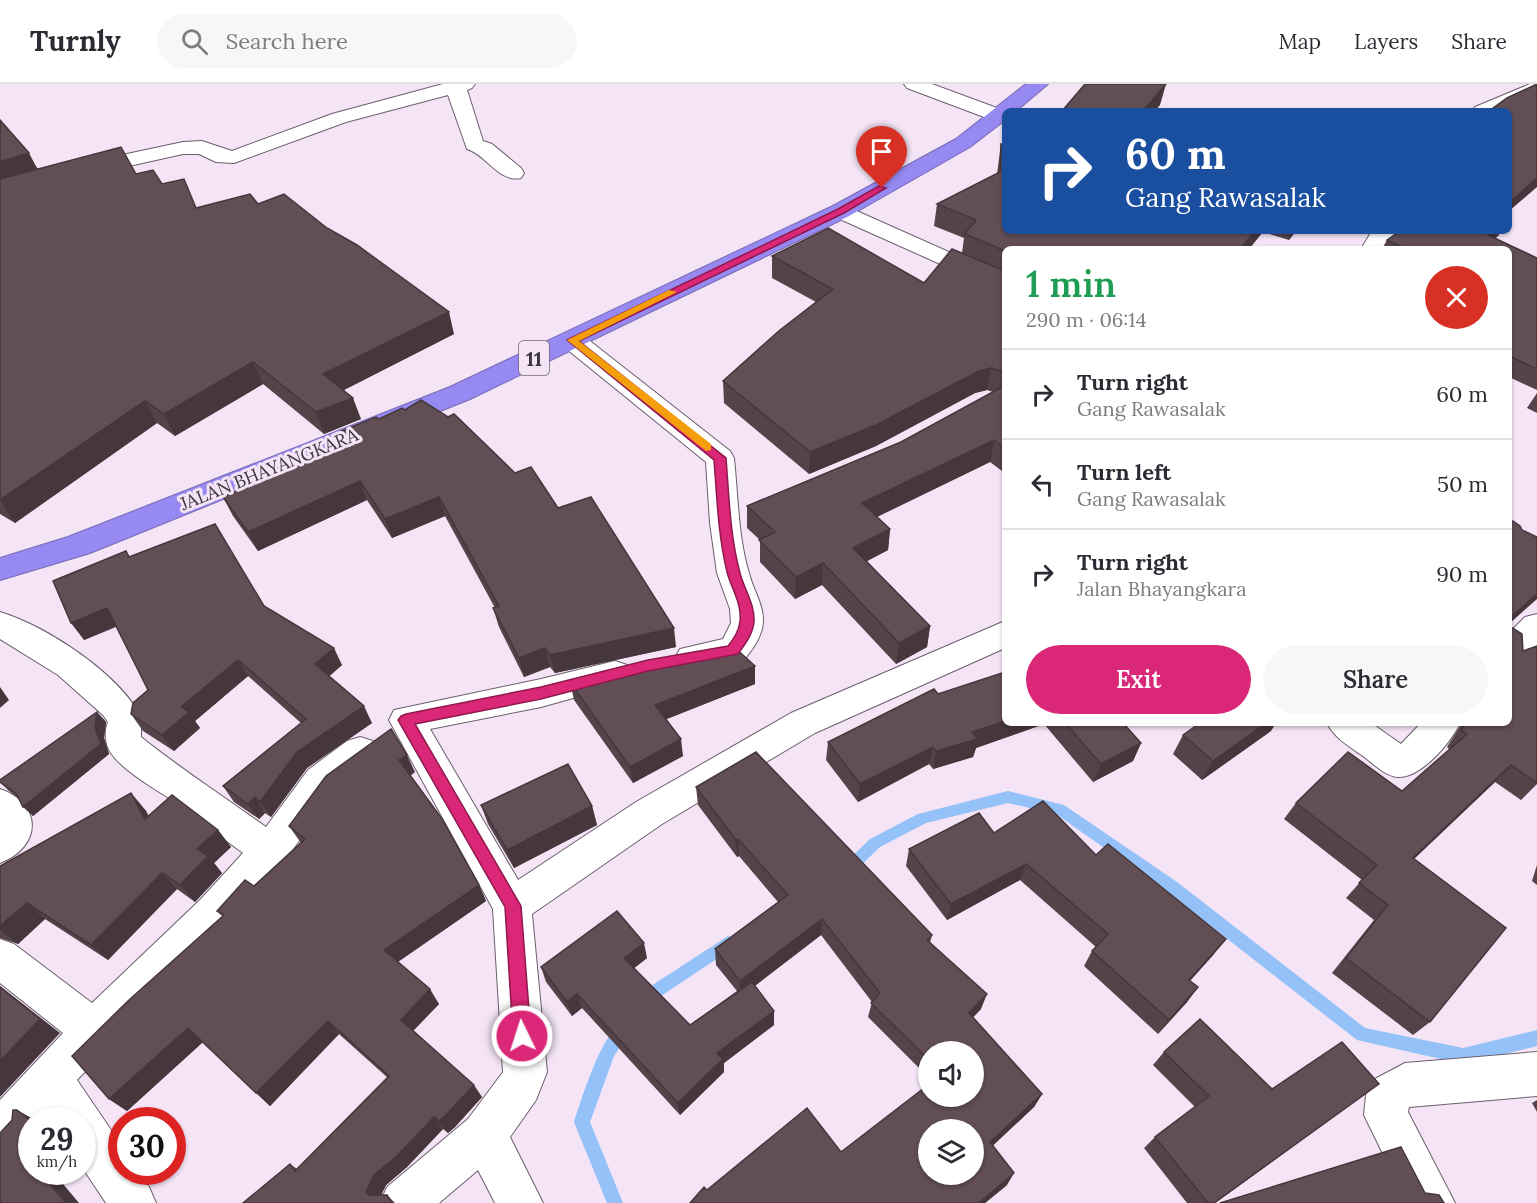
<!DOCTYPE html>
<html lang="en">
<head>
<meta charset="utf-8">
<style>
	body { margin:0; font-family:Lora,serif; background:#f7f7f7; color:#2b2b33; height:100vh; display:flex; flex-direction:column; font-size:22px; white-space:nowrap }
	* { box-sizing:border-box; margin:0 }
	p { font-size:20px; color:#7c7c81 }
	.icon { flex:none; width:33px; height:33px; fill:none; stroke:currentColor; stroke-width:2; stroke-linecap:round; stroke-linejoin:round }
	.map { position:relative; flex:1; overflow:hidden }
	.panel { position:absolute; left:1002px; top:162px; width:510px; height:480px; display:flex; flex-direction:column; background:#fff; border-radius:9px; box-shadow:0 2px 4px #0004 }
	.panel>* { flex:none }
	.top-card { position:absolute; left:1002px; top:24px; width:510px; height:126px; border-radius:9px; box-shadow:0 2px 4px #0004; background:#1a4fa0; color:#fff; overflow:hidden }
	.buttons { position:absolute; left:918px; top:957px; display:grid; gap:12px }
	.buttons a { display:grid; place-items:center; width:66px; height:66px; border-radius:50%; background:#fff; box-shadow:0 2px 4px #0004; font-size:30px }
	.speed { position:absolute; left:18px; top:1023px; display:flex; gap:12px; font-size:30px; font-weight:700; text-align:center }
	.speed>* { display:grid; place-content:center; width:78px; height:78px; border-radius:50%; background:#fff; box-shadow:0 2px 4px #0004; line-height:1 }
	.speed small { font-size:15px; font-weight:400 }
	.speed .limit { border:9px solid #d22; background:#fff; color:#111 }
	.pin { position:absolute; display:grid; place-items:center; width:51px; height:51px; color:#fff; margin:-62px -26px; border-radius:50% 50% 50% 0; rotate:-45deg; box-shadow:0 0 6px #0007 }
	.pin .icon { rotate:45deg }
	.me { position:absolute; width:66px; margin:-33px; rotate:356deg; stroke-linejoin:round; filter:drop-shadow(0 0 4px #0008) }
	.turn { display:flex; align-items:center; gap:21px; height:126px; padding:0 24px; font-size:27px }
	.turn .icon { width:78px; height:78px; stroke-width:2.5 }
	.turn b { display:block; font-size:42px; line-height:51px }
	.round { display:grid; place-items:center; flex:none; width:63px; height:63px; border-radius:32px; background:#f7f7f7 }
	.overview { display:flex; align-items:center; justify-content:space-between; height:102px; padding:0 24px }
	h1 { font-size:36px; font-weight:600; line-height:45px; color:#1e9e55 }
	.button { display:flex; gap:12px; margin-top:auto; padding:12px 24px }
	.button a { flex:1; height:69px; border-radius:36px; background:#db2777; color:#fff; font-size:24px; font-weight:600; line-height:69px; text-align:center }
	.button a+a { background:#f7f7f7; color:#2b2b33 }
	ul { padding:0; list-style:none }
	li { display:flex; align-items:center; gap:18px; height:90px; padding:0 24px; border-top:2px solid #e1e1e2 }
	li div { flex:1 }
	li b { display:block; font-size:22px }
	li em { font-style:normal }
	header { display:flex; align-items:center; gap:36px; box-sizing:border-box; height:84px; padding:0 30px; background:#fff; border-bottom:2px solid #e1e1e2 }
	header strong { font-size:28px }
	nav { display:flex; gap:33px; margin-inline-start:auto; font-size:21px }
	.search { width:420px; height:54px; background:#f7f7f7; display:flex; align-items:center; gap:15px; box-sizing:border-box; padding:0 21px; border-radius:33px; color:#7c7c81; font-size:22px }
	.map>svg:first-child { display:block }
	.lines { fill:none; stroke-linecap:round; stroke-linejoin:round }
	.stream { fill:#93c1f8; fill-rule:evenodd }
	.street-casing { stroke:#6b5e6d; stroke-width:2 }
	.highway-casing { stroke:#766bb2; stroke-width:2 }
	.street { fill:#fff; fill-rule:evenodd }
	.highway { fill:#9789f2; fill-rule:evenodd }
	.wall { fill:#544349 }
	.shaded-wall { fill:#45373c }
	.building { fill:#624e55; stroke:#45373c; stroke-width:1.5; fill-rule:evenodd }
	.route { fill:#db2777; stroke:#8e194d; stroke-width:1.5 }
	.slow { fill:#f59e0b }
	.labels { text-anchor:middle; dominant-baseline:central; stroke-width:6; stroke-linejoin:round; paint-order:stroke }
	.far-street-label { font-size:18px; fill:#3a343b; stroke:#f4e4f6 }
	.shield { fill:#f4e4f6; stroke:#726973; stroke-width:1.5 }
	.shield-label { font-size:20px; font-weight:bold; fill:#3a343b }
</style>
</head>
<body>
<header>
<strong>Turnly</strong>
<div class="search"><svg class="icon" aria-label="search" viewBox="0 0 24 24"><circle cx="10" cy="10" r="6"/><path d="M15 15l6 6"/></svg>Search here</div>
<nav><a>Map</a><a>Layers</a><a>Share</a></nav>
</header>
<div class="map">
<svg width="1537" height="1119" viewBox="0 0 1537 1119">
	<rect width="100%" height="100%" fill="#f4e4f6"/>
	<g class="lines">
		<path class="stream" d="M1008,707L1064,721L1177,798L1365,944L1463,964L1537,946V962L1463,980L1357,956L1167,808L1056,730L1008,719L926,739L880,763L852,790L847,792L842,790L840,786L842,782L870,755L918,730Z
			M728,852L733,854L735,859L733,864L658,914L650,924L645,926L640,924L637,919L648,904Z
			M623,939L628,942L631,947L614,972L590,1038L623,1119H607L574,1038C582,1015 601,949 623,939Z"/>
		<g class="street-casing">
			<path id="street" d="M443,0H475L472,4L467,6L483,57L492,60L521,84L524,89L521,94C499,99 487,71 467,65L448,11L346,38L234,79L216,78L199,70H183L93,90L0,118V104L80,80L183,58L202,57L232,67L332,30Z
				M904,0H932L1005,27V37L992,36L907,4Z
				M1530,0H1537V11L1499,27H1472L1475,23Z
				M841,120L1005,193V209L833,132L830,127L833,122Z
				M1372,147H1396L1385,165H1361Z
				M572,248L581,250L730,367L734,374C738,412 738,453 749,489C753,506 764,521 763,538C762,553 753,564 745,575L692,587L680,583L675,574L680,565L723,555L731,539L730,525L717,489L710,439L706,378L563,262L559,256L563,250Z
				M0,528C48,543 120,590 143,636L141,644V653C181,685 224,713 266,743L308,686L347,657L360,653L373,657L378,668L373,679L334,708L283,779L228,842L77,996L122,1062V1088H139L149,1103L156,1119H106L82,1083V1036H52L48,1029L41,1036H32V1047L16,1064L0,1070V1016L63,949L0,899V855L14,860L92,919L200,816L243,769C221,753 199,735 177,719C158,707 123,687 111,669C105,660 104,648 108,638L103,631L58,591L0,555Z
				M1537,530V563L1521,579L1509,583V549L1525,533Z
				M1005,537V564L815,649L662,740L532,830L547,988L536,1016L510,1053L543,1119H495L478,1086L439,1119H380L387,1103L468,1035L503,988L493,825L389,636L394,626L541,595L615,577L627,581L632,590L627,599L541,623L430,645L518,796L636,718L791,629Z
				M1327,639H1371L1401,660L1421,639H1460C1451,658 1423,692 1400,693C1386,694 1371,677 1360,670C1347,661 1334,653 1327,639Z
				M0,705C43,720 42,763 0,779Z
				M1537,968V1012L1409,1023L1408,1028L1455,1119H1407L1364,1031L1366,1011L1373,996L1405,979Z"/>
		</g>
		<g class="highway-casing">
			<path id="highway" d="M1026,0H1048L1016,27H1005V36L970,63L849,132L470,315L90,469L0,496V474L68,453L450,303L833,122L956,55Z"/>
		</g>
		<use href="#street" class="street"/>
		<use href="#highway" class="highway"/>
	</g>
	<path class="wall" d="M0,36L38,85L136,90L162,100L196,124L258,120L454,250L344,306L361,335L324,350L263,300L175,352L157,339L15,439L0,430Z
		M1001,60L1005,147H1296L1289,156L1263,148L1249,165H1005V386L1002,387L990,378L877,433L890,445L888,466L867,477L930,542L927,563L896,580L822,501L795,515L760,478V456L747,444V422L901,358L993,308L987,306L975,309L876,362L809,390L724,319L723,297L816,218L772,194V172L924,199L962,169L964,154L934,142L937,120L997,90Z
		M1400,147H1501L1498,152L1495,154L1537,174V306L1509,293V165H1382L1387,156Z
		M1537,309V329L1527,324Z
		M405,326L515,389L558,424L676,563L555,589L550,583L524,593L499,543L493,524H495L445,432L392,454L367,416L258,467L233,432L223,413L277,388L275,385L342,357L339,348Z
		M126,467L130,473L264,522L342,581L329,592L372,639L307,684L271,733L265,729L259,735L234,718L223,702L301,639L248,592L195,637L200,644L174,667L143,647L131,630L148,606L116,543L84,556Z
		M1537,562V700L1521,716L1495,698L1414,775L1430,938L1413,951L1332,889L1374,836L1346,814L1362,796L1284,735L1296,719L1402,707L1450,666L1447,663L1462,639H1509L1523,567Z
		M570,598L755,600L666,635L683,672L633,699L574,616Z
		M97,628L106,638L104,654L109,670L33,732L18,714L9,707L0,698Z
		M1005,639H1123L1141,659L1133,677L1093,698L1044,640L976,664L973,673L933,685L929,680L858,718L826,676L828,658Z
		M1271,647L1202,696L1173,670L1183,651Z
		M415,688L410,692L479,801L486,817L398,878L439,920L413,947L482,1013L455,1043L448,1049L443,1045L407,1083L386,1101L381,1111H387L395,1119H243L290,1080L297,1085L388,994L339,950L270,1022L203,958L127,1027L109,1015L223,833L217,827L254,802L301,759L289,742Z
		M696,703L932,851L930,859L981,925L973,933L1042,1010L1034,1023L993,1061L1007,1101L985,1119H690L707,1106L841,1068L974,1012L928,968V993L868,933L872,918L821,851L755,902L774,941L724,979V988L680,1031L582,924L572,932L546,898L541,883L647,874L634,884L690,941L737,907L716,881L715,865L778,818L739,772L737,773L698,721Z
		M131,709L146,727L148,732L218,746L231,763L214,779L222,789L195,818L177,805L108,876L45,835L18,860L0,854V782Z
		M481,721L592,722L597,741L514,784L488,740Z
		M994,749L1096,771L1214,870L1190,897L1198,903L1187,918L1158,950L1084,882L1092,867L1096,863L1020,796L947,836L906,782L909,765Z
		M1537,781V801L1532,797Z
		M1164,968L1272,1005L1379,1000L1215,1119H1187L1144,1064L1155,1053L1195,1023L1153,981Z
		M1537,1016V1028L1532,1019Z"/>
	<path class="shaded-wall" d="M1166,0L1160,21L1155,27H1143Z
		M29,69L40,90L0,102V78Z
		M1537,94V103L1509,127V119Z
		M1255,147H1263L1249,165H1240Z
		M1293,147H1296L1289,156Z
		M1493,147H1501L1498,152L1482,165L1488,151Z
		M449,228L454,250L332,312L323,290Z
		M253,278L263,300L175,352L164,330Z
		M991,284L987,306L975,309L876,362L809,390L810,368L979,287Z
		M353,314L361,335L324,350L316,328Z
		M145,317L157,339L15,439L0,416Z
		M994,356L990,378L860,441L862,419Z
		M1005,373V386L1002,387Z
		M360,397L367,416L258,467L248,448Z
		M439,413L445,432L392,454L385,435Z
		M890,445L888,466L852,485L853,464Z
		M823,479L822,501L795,515L796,493Z
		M1537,510V515L1509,540V535Z
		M107,524L119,541L84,556L71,539Z
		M930,542L927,563L896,580L899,559Z
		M674,544L676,563L555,589L550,571Z
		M334,564L342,581L324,597L315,580Z
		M545,564L550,583L524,593L519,574Z
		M238,576L248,592L195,637L200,644L174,667L162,651L181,623Z
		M755,582V600L657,639L655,621Z
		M0,603L9,616L0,624Z
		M364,622L372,639L307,684L271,733L260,718L297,668Z
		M97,628L106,638L104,654L109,670L33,732L23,723L95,644Z
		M1005,637V639H1045L1044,640L976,664L973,673L933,685L936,667L972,648Z
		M1266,639H1276L1271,647L1202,696L1213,677Z
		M681,655L683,672L633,699L630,683Z
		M1141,659L1133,677L1093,698L1101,680Z
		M933,663L929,680L858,718L860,700Z
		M407,671L415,688L407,694L399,676Z
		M1511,681L1495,698L1398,790L1413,774Z
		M131,709L146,727L160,752L145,735Z
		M255,713L265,729L259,735L248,720Z
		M592,722L597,741L514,784L507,766Z
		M218,746L231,763L214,779L222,789L195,818L180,801L197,765Z
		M738,755L739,772L737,773L736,756Z
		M1026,780L1020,796L947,836L951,820Z
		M162,789L177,805L108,876L91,861Z
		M479,801L486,817L393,881L384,866Z
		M27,819L45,835L18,860L0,846V842Z
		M822,835L821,851L741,912L740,897Z
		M1226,855L1214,870L1178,910L1189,896Z
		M644,859L647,874L628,889L624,874Z
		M0,902L60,949L0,1013Z
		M1198,903L1187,918L1158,950L1169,936Z
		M430,905L439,920L410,950L401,936Z
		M577,910L582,924L572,932L567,918Z
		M987,910L981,925L963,944L969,929Z
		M774,927V941L724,979V988L680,1031L678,1019L717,969Z
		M328,937L339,950L270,1022L256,1009Z
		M188,944L203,958L127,1027L109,1015Z
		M1379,1000L1215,1119H1214Z
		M474,1001L482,1013L455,1043L448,1049L439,1037Z
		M1042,1010L1034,1023L984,1070L990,1058Z
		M17,1026L35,1036H32V1038Z
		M434,1033L443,1045L407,1083L386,1101L378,1118L369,1111L366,1108L374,1091Z
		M40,1088H64L58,1094L79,1119H66Z
		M1014,1089L1007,1101L985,1119H979Z"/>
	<path class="building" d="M1085,0H1166L1143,27H1062Z
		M1537,0V94L1509,119V27H1489L1507,14Z
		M0,36L29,69L0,78Z
		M1001,60L1005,61V147H1255L1240,165H1005V167L965,150L976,136L937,120L1000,88Z
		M121,63L136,90L153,86L162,100L184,95L196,124L250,110L258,120L284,110L327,144L357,161L449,228L323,290L353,314L316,328L253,278L164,330L145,317L0,416V95Z
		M828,144L924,199L952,165L1005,187V292L1001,287L991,284L979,287L878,340L810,368L723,297L780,246L833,205L772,172Z
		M1400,147H1493L1488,151L1537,174V285L1509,272V165H1407L1387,156Z
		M1005,296V364L994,356L862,419L890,445L853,464L930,542L899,559L823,479L796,493L759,456L775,448L747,422L901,358L1002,303Z
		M421,316L448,333L454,330L515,389L531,383L558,424L591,413L674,544L550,571L545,564L519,574L493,524L499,522L439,413L385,435L360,397L248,448L223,413L278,388L275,385L347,355L339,348L376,333L379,335L402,324L405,326Z
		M1513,437L1520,442L1522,446L1537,453V510L1509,535V438L1510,439Z
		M215,440L264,522L334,564L315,580L364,622L297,668L260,718L255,713L248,720L223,702L306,635L238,576L181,623L189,628L162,651L131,630L133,619L148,606L107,524L71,539L53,497L126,467L129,473Z
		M1509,542L1522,550L1523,567L1537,562V699L1511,681L1413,774L1506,844L1430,938L1346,874L1388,821L1359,799L1377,781L1296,719L1348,668L1402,707L1467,650L1461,646L1466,639H1509Z
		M733,562L755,582L655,621L681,655L630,683L570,598Z
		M1005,588V637L972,648L978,655L936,667L933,663L860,700L828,658L934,605L938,610Z
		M97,628L95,644L101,660L23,723L16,709L0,698V696Z
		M1065,639H1123L1141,659L1101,680Z
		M1200,639H1266L1213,677L1183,651Z
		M391,645L407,671L399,676L442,735L479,801L384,866L430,905L401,936L474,1001L446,1031L439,1037L434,1033L397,1072L374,1091L366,1108L369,1111H387L392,1119H243L290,1080L295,1087L389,992L328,937L256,1009L188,944L109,1015L72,972L129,916L224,831L217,827L245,796L254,802L305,755L289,742L326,692Z
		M756,668L932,851L927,856L987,910L969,929L1042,1010L990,1058L1014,1089L979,1119H690L704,1103L707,1106L807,1024L841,1068L928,1001V1012H974V968H928V975L871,919L880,909L822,835L740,897L715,865L788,811L738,755L736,756L696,703ZM928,1046H974V1090H928Z
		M568,680L592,722L507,766L481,721Z
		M131,709L145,735L172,711L218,746L197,765L208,772L180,801L162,789L91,861L27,819L0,842V782Z
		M1043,717L1096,771L1108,760L1226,855L1189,896L1198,903L1169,936L1092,867L1108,850L1026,780L951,820L909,765L979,729L994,749Z
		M617,827L644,859L624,874L690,941L752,898L774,927L717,969L723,975L678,1019L577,910L567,918L541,883Z
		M0,903L40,935L0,977Z
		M1200,935L1272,1005L1342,958L1379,1000L1214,1119H1208L1155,1053L1209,1012L1164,968Z
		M13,1026H17L32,1038V1088H40L66,1119H0V1049L12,1036Z
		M1401,1063L1425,1109L1439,1111L1444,1119H1220Z"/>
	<path class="route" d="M879,102L886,104L844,129L579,257L726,374C729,412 730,452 740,489C744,505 755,520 754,538C753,550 745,560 738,570L648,587L541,615L415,640L521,822L531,952L528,959L522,961L516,959L513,952L505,823L398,636L401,632L406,630L541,603L648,576L728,562C734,554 739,547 740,537C742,519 731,504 727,488C718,451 717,413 714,376L567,256L838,125Z"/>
	<path class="slow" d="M669,206L677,208L579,257L711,360V366L706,367L567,256Z"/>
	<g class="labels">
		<g class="far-street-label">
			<text transform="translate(269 385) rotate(-22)">JALAN BHAYANGKARA</text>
		</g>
		<rect class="shield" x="519" y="257" width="30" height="34" rx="4.5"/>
		<g class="shield-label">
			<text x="534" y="274">11</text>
		</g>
	</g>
</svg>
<div class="buttons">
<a><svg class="icon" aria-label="sound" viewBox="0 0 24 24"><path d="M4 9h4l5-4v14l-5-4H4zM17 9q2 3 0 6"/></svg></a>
<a><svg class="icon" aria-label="layers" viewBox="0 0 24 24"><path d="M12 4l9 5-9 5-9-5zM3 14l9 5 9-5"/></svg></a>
</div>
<div class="speed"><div>29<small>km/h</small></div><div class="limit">30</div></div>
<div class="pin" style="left:882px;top:104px;background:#d93025"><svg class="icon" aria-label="arrive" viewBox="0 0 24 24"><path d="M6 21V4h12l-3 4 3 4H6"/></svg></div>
<svg class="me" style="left:522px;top:952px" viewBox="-20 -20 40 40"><circle r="17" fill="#db2777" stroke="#fff" stroke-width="3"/><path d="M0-11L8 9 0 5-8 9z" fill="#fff"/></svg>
<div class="top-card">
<div class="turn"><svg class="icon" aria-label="right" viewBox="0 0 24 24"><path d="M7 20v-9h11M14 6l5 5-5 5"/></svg><div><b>60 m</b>Gang Rawasalak</div></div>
</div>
<section class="panel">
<div class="overview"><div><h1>1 min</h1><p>290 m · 06:14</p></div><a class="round" style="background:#d93025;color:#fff"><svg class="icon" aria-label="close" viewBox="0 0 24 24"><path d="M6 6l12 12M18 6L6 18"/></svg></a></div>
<ul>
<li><svg class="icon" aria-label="right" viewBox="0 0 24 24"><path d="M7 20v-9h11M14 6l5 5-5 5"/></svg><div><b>Turn right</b><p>Gang Rawasalak</p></div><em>60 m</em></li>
<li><svg class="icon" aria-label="left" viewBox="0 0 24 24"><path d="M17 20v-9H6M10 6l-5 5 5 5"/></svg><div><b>Turn left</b><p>Gang Rawasalak</p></div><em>50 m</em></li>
<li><svg class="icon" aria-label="right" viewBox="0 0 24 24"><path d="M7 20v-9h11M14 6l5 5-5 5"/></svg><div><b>Turn right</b><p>Jalan Bhayangkara</p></div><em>90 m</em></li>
</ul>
<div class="button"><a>Exit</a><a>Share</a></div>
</section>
</div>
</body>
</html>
